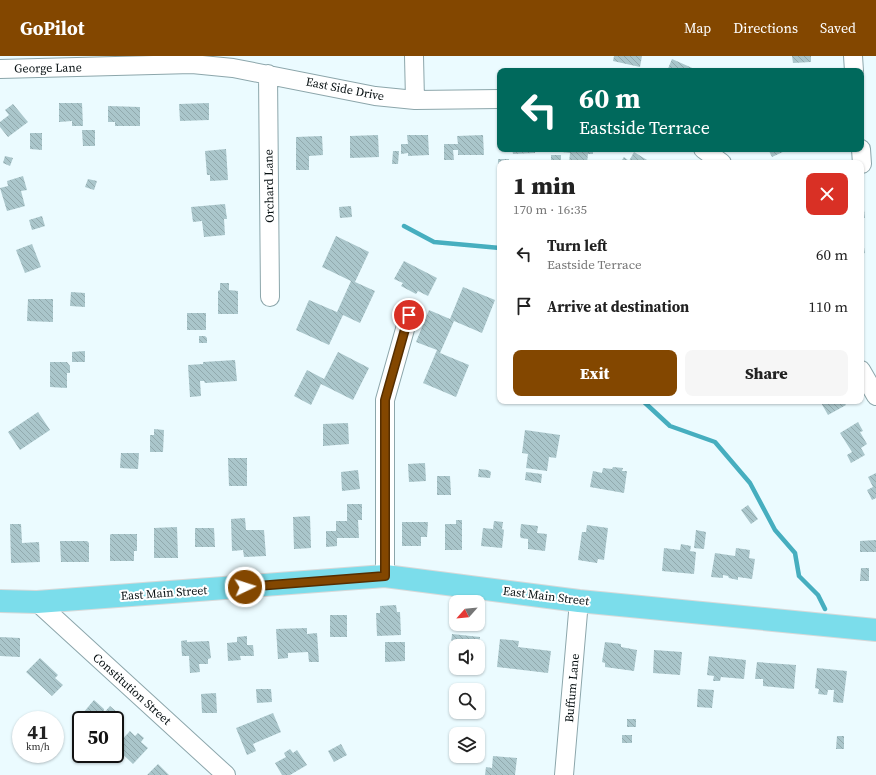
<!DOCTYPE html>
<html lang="en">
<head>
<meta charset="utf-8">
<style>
	body { margin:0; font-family:"Source Serif 4",serif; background:#f6f6f6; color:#222; height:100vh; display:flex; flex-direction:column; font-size:15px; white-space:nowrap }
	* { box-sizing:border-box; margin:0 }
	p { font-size:13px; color:#767676 }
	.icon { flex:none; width:22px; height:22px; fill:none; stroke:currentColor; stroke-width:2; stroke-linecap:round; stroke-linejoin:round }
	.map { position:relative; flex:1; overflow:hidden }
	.side { position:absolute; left:497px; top:104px; width:367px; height:244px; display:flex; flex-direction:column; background:#fff; border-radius:8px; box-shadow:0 1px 3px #0004 }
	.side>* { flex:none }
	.top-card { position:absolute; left:497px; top:12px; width:367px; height:84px; border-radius:8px; box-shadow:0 1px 3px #0004; background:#00695c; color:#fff; overflow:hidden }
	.needle { width:26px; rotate:243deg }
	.tools { position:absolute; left:449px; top:539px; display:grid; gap:8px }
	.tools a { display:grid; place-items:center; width:36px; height:36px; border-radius:8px; background:#fff; box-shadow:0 1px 3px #0004; font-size:20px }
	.speed { position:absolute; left:12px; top:655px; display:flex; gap:8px; font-size:20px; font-weight:700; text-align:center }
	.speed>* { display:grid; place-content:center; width:52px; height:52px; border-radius:50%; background:#fff; box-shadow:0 1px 3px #0004; line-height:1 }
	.speed small { font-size:10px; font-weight:400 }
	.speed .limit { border:2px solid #111; border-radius:6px; background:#fff; color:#111 }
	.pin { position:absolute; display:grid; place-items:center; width:34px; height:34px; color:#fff; margin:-17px; border:2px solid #fff; border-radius:50%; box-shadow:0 1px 4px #0007 }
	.me { position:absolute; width:44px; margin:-22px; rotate:86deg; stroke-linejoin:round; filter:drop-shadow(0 0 3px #0008) }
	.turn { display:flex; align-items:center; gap:14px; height:84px; padding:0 16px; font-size:18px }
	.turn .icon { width:52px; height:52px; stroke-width:2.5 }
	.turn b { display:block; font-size:28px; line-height:34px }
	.round { display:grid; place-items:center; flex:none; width:42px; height:42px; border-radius:8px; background:#f6f6f6 }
	.headline { display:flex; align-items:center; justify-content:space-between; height:68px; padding:0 16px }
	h1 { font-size:24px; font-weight:800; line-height:30px }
	.primary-button { display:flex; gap:8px; margin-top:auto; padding:8px 16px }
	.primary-button a { flex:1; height:46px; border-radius:8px; background:#834700; color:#fff; font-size:16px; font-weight:800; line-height:46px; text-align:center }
	.primary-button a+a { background:#f6f6f6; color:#222 }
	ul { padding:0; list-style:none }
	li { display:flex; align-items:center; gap:12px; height:52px; padding:0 16px }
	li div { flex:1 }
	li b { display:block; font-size:15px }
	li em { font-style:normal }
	header { display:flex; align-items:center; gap:24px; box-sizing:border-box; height:56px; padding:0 20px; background:#834700; color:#fff }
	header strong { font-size:19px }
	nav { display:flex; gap:22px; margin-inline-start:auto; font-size:14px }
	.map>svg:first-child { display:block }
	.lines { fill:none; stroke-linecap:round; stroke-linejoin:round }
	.stream { stroke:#46aebf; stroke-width:4.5 }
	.building { fill:url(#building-back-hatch) }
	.minor-casing { stroke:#8ca6ab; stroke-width:20 }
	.major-casing { stroke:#d7d9d9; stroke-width:24 }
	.minor { stroke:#fff; stroke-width:18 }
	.major { stroke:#7bddeb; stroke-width:22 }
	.route-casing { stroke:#552e00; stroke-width:10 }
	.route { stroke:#834700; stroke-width:7 }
	.labels { text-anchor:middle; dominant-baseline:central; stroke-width:4; stroke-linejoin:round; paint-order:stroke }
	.street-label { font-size:12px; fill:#071012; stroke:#fff }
</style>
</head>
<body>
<header>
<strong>GoPilot</strong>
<nav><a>Map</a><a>Directions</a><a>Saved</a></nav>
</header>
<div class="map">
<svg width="876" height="719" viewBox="0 0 876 719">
	<defs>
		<pattern id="building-back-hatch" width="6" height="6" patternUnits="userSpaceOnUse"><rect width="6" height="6" fill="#aac6cb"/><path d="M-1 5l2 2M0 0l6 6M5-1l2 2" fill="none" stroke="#91a9ad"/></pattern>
	</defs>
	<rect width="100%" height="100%" fill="#ebfbff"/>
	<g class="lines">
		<path class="stream" d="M404,170L434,186L500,192
			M643,345L670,370L715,386L750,427L775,474L795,497L799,520L818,539L825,553"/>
	</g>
	<path class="building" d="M614,0H642L640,11L613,5Z
		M792,0H811V6L793,7Z
		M672,3L699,15H667Z
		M59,47H82L83,70H72V65L59,66Z
		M209,47V64L180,65L179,48Z
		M13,48L28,66L8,81L0,71V66L9,59L5,54Z
		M108,50L140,51V70H115V66H108Z
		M82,74H95V90H83Z
		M30,77H42V94L30,93Z
		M378,79L379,101L350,102V80Z
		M407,79H428L429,99L408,100V97L401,98V88H408Z
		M483,79L484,99H458V94H453L454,104H444V88H458L457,80Z
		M322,80L323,99L309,100V114H296V81Z
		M226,93L228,124L210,125V119H207L205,95Z
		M512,93H535V97L513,98Z
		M562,93H593V98H588L587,107H569L570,97L562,96Z
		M768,93H784L785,95L772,101Z
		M393,95H399L398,108H392Z
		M634,96L652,107H620L624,101L629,105Z
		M551,99H561V107H551Z
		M5,100L13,102L10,110L3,107Z
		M498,103H509V107H500V134H498Z
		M23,120L27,134L21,135L25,150L7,155L0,132L8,130L7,125Z
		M88,123L97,125L94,134L85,131Z
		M861,146H863L865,162H861Z
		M225,148L227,163H224L225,179L204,181L202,165L193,166L191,151Z
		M351,150L352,161L340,162L339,151Z
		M42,160L45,170L32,174L29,164Z
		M861,175L865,197L861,198Z
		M336,180L369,196L355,226L375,235L360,267L343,259L329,289L296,274L309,244L337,256L351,225L322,211Z
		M32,188L41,211L25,217L16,194Z
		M404,205L437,222L428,240L418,235L416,238L401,230L403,227L394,223Z
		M220,227H229V234L238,235V258H218V235L220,234Z
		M463,231L495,244L482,277L454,265L440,297L469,309L456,341L423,327L437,294L416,286L429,254L450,263Z
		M71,236L85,237V251L70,250Z
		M28,243H53V266L27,265Z
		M187,257H206V274H187Z
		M199,280H205L207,282V287H199Z
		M85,295V306H72V296Z
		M338,296L369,312L353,344L321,328L311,349L294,340L307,314L324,323Z
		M235,304L237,325L205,327L204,325H200L201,340L190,341L188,309L203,308V306Z
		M50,306H67L70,310V317H67V332L50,331Z
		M820,345H843L846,349L828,359Z
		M38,356L50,374L20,394L8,376Z
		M858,366L863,375L860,376L867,388L861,392L865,399L851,407L847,399L852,396L840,377Z
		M348,367L349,388L323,390V368Z
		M154,373L164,374L163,396H150V379H154Z
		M525,374L560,379L556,402L549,401L547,415L526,412L528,398L522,397Z
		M121,397H139L138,413L120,412Z
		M228,402H247V430H229Z
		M425,407L426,425L409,426L408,408Z
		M613,411L623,412L622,415H627L624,437L590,431L593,415L602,417L603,412L612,413Z
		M479,413L488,414L491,416L490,422L478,421Z
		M358,414L360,433L342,435L341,416Z
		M526,416L542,418L541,427L525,424Z
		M876,417V442L872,444L867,434L873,431L868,421Z
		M437,420H450L451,439H437Z
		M347,448H362V464H358L359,482H337V490L326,491V475H336V465H347Z
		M748,449L758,463L751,468L741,454Z
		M310,460L311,492L294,493L293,461Z
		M245,462L246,474H264L266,500L244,501L243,494L232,495L231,463Z
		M456,464H462V494H445V468H456Z
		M494,465L503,466L502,473L504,474L502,492L481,490L483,472L493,473Z
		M402,466H428L427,481H421V490H402Z
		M10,468H21L22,487L39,486L40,506L11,507Z
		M521,468L538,470L537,477L547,478L545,495L528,493V483L521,482L520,480Z
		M587,469L608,472L604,504L598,503L597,507L578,504L582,476H586Z
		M177,471L178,502H154V472Z
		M195,472H214L215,491H195Z
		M696,474L706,476L704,493L694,492Z
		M111,478H137V495H134V505H110V479Z
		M876,484V496H860V485Z
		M60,485H87L89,487V506H61Z
		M681,488L691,490L690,495L696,496L694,518L662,515L664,492L680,494Z
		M736,492L750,494L749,502L755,503L752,523L738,521V524L729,522L728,520L723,519V522L711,521L715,497L735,500Z
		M861,512H869V525H860Z
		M396,549L397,556H400L401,579L377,580L376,557H380V550Z
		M330,559H347V581H330Z
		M307,572V578L317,577L319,606H309L308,596L288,597V602L278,603L276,573Z
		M452,578L480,581L479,590H456V600L450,599Z
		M247,580V589H253L254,600H240L241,604L228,605L227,587L237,586V581Z
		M0,581L20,582V601L0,600Z
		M500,583L519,585L518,591L551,595L548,617L497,611Z
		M187,584V586L209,585L211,602L208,603V608H199L200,616L190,617L189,600H182L181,585Z
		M385,586H405V605L385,606Z
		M605,586L621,588V591L637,594L634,615L605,611V607L602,606Z
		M654,594L682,596L680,619L653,617Z
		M709,600L746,604L744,623L721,621L720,625H713L714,620L707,619Z
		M40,602L58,619L55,622L63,629L52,640L26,616Z
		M757,606L796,609L794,633L763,630V623H755Z
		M817,612L847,615L843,647L833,646L834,634H828L827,639L818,638L819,633L815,632Z
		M256,633H271L272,646L257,647Z
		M698,633L714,634L712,652L697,651Z
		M216,637L217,657H202L201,638Z
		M94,644L104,653V657L110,650L118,657L113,663L114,664H91L83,657Z
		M273,657L281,676L253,688L256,695L247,699L236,672Z
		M627,663H636V671H627Z
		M130,675L135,680L138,677L144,682L141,686L148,692L133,708L115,691Z
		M622,679H632V687H622Z
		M837,680H844V693H836Z
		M341,688L347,699L334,706L328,695Z
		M290,693L293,697L297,694L307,709L290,719H282L275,707L286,701L284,697Z
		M493,700L517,702L515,719H485L486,711L492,712Z
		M158,708L169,719H147Z"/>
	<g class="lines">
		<g class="minor-casing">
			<path id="minor" d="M414,0L415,44
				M853,0L854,15
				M0,13L192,8L233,12L375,40L415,44L500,43
				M268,18L270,241
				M703,93L722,107
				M861,93L862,108
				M861,314L876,340
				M385,520V344L409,259
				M37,546L226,719
				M564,719L579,545"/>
		</g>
		<g class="major-casing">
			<path id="major" d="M0,545L37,546L385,520L579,545L876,574"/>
		</g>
		<use href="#minor" class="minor"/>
		<use href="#major" class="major"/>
	</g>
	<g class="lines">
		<g class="route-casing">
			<path id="route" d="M245,531L385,520V344L409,259"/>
		</g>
		<use href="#route" class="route"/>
	</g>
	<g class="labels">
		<g class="street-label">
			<text transform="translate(48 12) rotate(-1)">George Lane</text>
			<text transform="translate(345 33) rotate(11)">East Side Drive</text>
			<text transform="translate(269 130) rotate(-91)">Orchard Lane</text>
			<text transform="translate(164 537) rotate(-4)">East Main Street</text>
			<text transform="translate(546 540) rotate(7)">East Main Street</text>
			<text transform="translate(572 632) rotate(-85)">Buffum Lane</text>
			<text transform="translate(132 633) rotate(42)">Constitution Street</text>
		</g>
	</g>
</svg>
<div class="tools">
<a><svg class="needle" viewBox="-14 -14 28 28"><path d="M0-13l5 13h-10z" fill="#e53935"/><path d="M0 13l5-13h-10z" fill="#767676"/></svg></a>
<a><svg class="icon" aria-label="sound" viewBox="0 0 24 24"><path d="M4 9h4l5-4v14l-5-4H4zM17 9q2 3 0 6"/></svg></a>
<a><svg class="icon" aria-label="search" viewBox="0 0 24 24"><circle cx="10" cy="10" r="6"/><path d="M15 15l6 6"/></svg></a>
<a><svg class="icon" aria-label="layers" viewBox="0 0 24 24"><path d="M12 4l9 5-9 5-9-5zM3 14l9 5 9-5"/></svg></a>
</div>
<div class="speed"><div>41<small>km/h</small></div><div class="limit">50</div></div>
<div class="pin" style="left:409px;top:259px;background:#d93025"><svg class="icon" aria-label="arrive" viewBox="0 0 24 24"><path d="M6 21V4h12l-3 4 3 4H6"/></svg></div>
<svg class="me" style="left:245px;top:531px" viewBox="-20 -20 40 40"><circle r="17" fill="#834700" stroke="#fff" stroke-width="3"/><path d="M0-11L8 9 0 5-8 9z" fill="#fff"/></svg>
<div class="top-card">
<div class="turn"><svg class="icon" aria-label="left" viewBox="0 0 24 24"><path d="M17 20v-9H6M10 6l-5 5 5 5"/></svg><div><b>60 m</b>Eastside Terrace</div></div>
</div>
<section class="side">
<div class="headline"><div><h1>1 min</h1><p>170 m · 16:35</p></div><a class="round" style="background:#d93025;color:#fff"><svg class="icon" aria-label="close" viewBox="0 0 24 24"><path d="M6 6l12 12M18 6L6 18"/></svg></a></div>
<ul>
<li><svg class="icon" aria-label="left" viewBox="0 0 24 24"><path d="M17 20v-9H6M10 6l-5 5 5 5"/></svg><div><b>Turn left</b><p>Eastside Terrace</p></div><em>60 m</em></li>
<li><svg class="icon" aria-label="arrive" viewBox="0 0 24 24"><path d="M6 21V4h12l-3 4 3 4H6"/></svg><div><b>Arrive at destination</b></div><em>110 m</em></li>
</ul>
<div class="primary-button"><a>Exit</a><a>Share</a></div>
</section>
</div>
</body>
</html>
